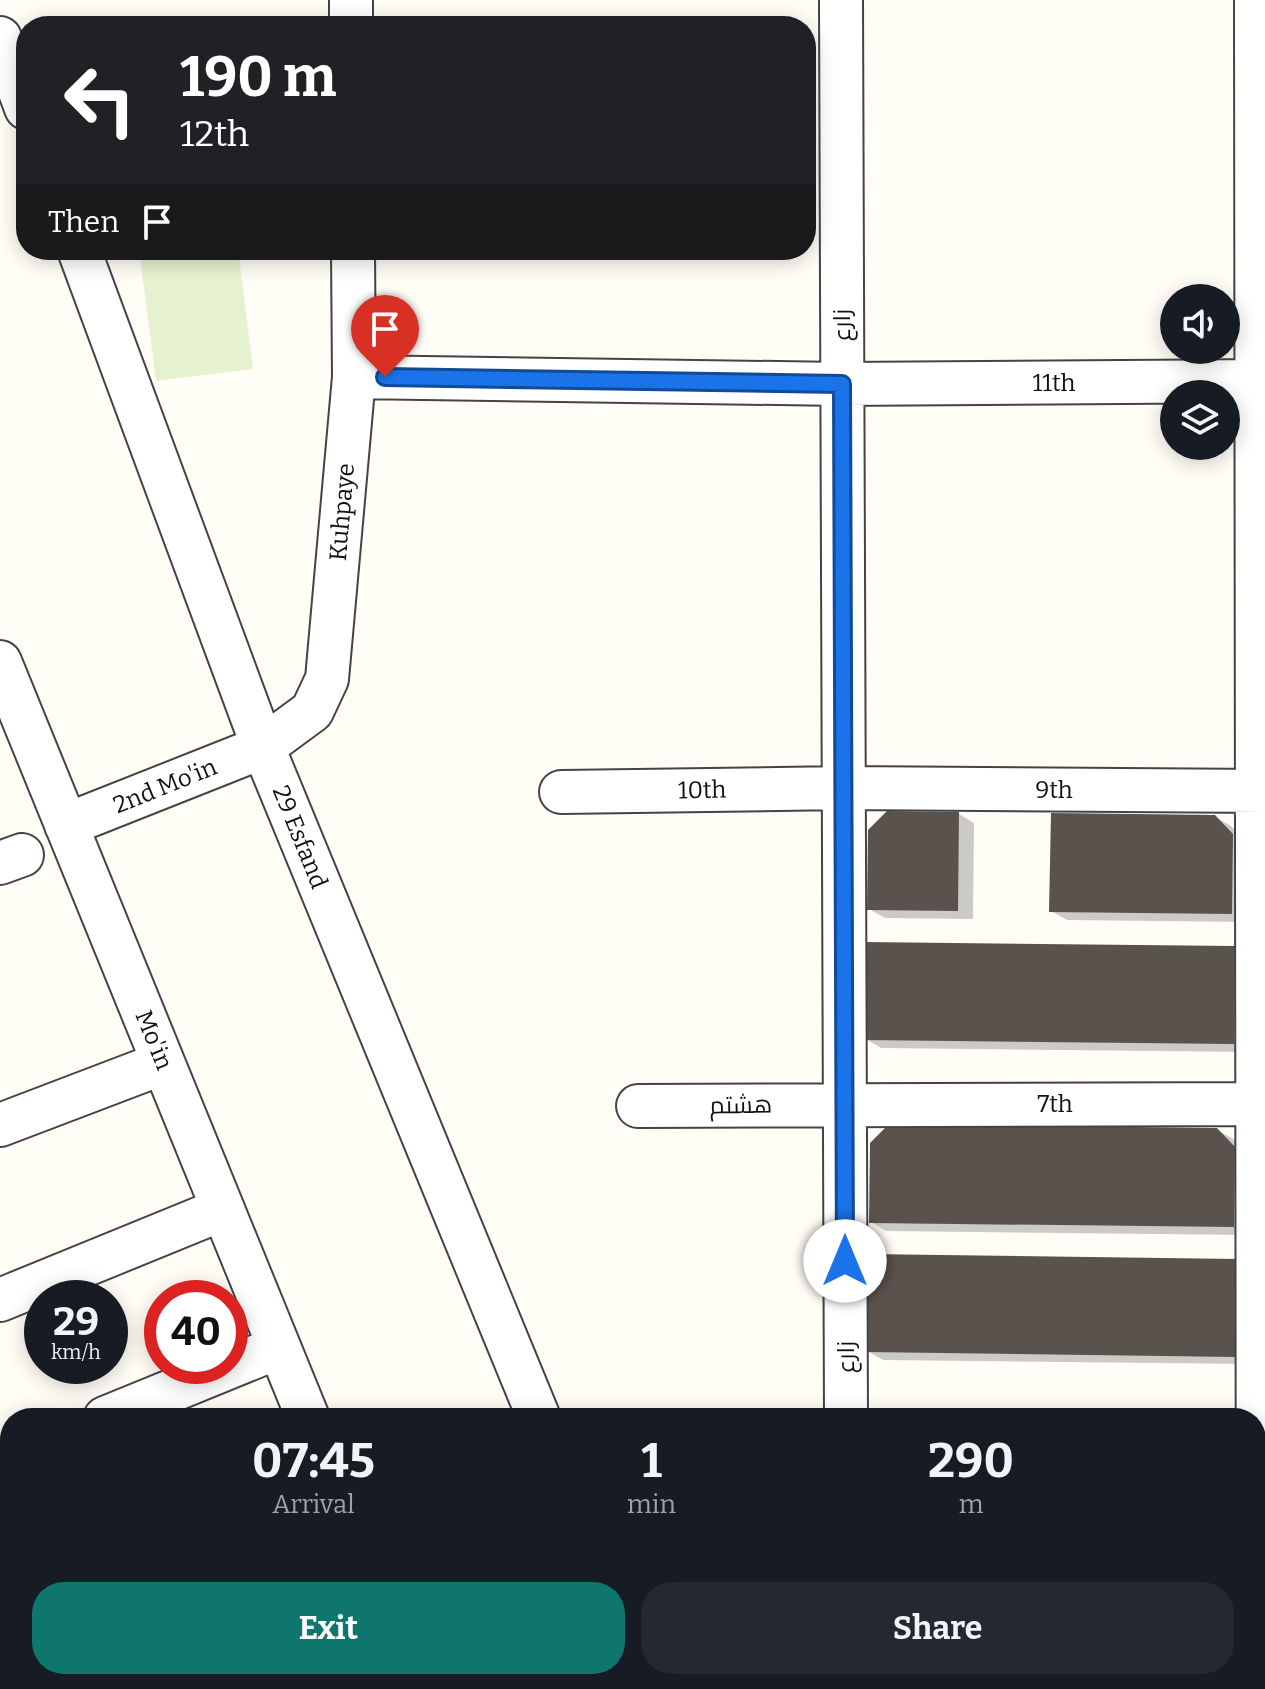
<!DOCTYPE html>
<html lang="en">
<head>
<meta charset="utf-8">
<style>
	body { margin:0; font-family:Bitter,Cairo,serif; background:#242831; color:#f1f3f6; height:100vh; display:flex; flex-direction:column; font-size:30px; white-space:nowrap }
	* { box-sizing:border-box; margin:0 }
	p { font-size:26px; color:#9ea1a6 }
	.icon { flex:none; width:44px; height:44px; fill:none; stroke:currentColor; stroke-width:2; stroke-linecap:round; stroke-linejoin:round }
	.map { position:relative; flex:1; overflow:hidden }
	.panel { position:absolute; left:0px; top:1408px; width:1266px; height:282px; display:flex; flex-direction:column; background:#171b24; border-radius:32px 32px 0 0; box-shadow:0 4px 20px #0003 }
	.panel>* { flex:none }
	.banner { position:absolute; left:16px; top:16px; width:800px; height:244px; border-radius:32px; box-shadow:0 4px 20px #0003; background:#202124; color:#fff; overflow:hidden }
	.tools { position:absolute; left:1160px; top:284px; display:grid; gap:16px }
	.tools a { display:grid; place-items:center; width:80px; height:80px; border-radius:50%; background:#171b24; box-shadow:0 4px 20px #0003; font-size:40px }
	.speed { position:absolute; left:24px; top:1280px; display:flex; gap:16px; font-size:40px; font-weight:700; text-align:center }
	.speed>* { display:grid; place-content:center; width:104px; height:104px; border-radius:50%; background:#171b24; box-shadow:0 4px 20px #0003; line-height:1 }
	.speed small { font-size:20px; font-weight:400 }
	.speed .limit { border:12px solid #d22; background:#fff; color:#111 }
	.pin { position:absolute; display:grid; place-items:center; width:68px; height:68px; color:#fff; margin:-82px -34px; border-radius:50% 50% 50% 0; rotate:-45deg; box-shadow:0 0 8px #0007 }
	.pin .icon { rotate:45deg }
	.me { position:absolute; width:88px; margin:-44px; rotate:0deg; stroke-linejoin:round; filter:drop-shadow(0 0 6px #0008) }
	.turn { display:flex; align-items:center; gap:28px; height:168px; padding:0 32px; font-size:36px }
	.turn .icon { width:104px; height:104px; stroke-width:2.5 }
	.turn b { display:block; font-size:56px; line-height:68px }
	.then { display:flex; align-items:center; height:76px; padding:0 32px; background:#0003; gap:16px; font-size:30px }
	.eta { display:flex; justify-content:space-evenly; align-items:center; height:136px; text-align:center }
	.eta b { font-size:48px; font-weight:700; line-height:56px }
	.action { display:flex; gap:16px; margin-top:auto; padding:16px 32px }
	.action a { flex:1; height:92px; border-radius:32px; background:#0f766e; color:#fff; font-size:32px; font-weight:700; line-height:92px; text-align:center }
	.action a+a { background:#242831; color:#f1f3f6 }
	.map>svg:first-child { display:block }
	.pitch { fill:#e6f2cf }
	.shadow { fill:#0003 }
	.building { fill:#5a524d }
	.lines { fill:none; stroke-linecap:round; stroke-linejoin:round }
	.minor-casing { stroke:#444; stroke-width:46 }
	.minor { stroke:#fff; stroke-width:42 }
	.route-casing { stroke:#114b97; stroke-width:20 }
	.route { stroke:#1a73e8; stroke-width:14 }
	.labels { text-anchor:middle; dominant-baseline:central; stroke-width:8; stroke-linejoin:round; paint-order:stroke }
	.street-label { font-size:24px; fill:#111; stroke:#fff }
</style>
</head>
<body>
<div class="map">
<svg width="1265" height="1689" viewBox="0 0 1265 1689">
	<rect width="100%" height="100%" fill="#fffdf5"/>
	<path class="pitch" d="M139,250H238L253,369L156,381Z"/>
	<path class="shadow" d="M959,814L974,823L973,919L885,918L869,909Z
		M1215,817L1231,826L1248,845L1247,922L1067,920L1051,911Z
		M1235,948L1250,957L1249,1052L881,1048L866,1039Z
		M1217,1130L1233,1139L1250,1158L1249,1235L886,1231L871,1222Z
		M1236,1261L1251,1364L883,1360L867,1351Z
		M1150,1680H1251V1681Z"/>
	<path class="building" d="M887,811L959,812L958,911L867,910L868,830Z
		M1051,813L1215,815L1233,834L1232,914L1049,912Z
		M865,942L1235,946L1234,1044L863,1040Z
		M889,1124L1217,1128L1235,1147L1234,1227L869,1223L870,1143Z
		M866,1254L1237,1259L1236,1357L865,1352Z"/>
	<g class="lines">
		<g class="minor-casing">
			<path id="minor" d="M351,0V26
				M841,0L846,1418
				M1256,0L1258,1689
				M0,38L26,108
				M79,250L263,747L539,1418
				M354,377L842,384L1265,381
				M0,662L308,1418
				M561,792L844,788L1265,791
				M66,825L263,747L312,711L327,679L354,377L353,250
				M0,863L22,855
				M638,1106L1265,1104
				M0,1125L163,1063
				M0,1300L223,1209
				M105,1418L279,1347
				M0,1461L10,1457
				M414,1680L418,1689
				M636,1680L639,1689
				M847,1680V1689
				M68,1689L92,1680"/>
		</g>
		<use href="#minor" class="minor"/>
	</g>
	<g class="lines">
		<g class="route-casing">
			<path id="route" d="M385,377L842,384L845,1261"/>
		</g>
		<use href="#route" class="route"/>
	</g>
	<g class="labels">
		<g class="street-label">
			<text transform="translate(842 325) rotate(-90)">زارع</text>
			<text x="1054" y="383">11th</text>
			<text transform="translate(342 512) rotate(-85)">Kuhpaye</text>
			<text transform="translate(165 786) rotate(-22)">2nd Mo'in</text>
			<text transform="translate(702 790) rotate(-1)">10th</text>
			<text x="1054" y="790">9th</text>
			<text transform="translate(300 837) rotate(68)">29 Esfand</text>
			<text transform="translate(154 1040) rotate(68)">Mo'in</text>
			<text x="1055" y="1104">7th</text>
			<text transform="translate(741 1105) rotate(-1)">هشتم</text>
			<text transform="translate(846 1357) rotate(-90)">زارع</text>
		</g>
	</g>
</svg>
<div class="tools">
<a><svg class="icon" aria-label="sound" viewBox="0 0 24 24"><path d="M4 9h4l5-4v14l-5-4H4zM17 9q2 3 0 6"/></svg></a>
<a><svg class="icon" aria-label="layers" viewBox="0 0 24 24"><path d="M12 4l9 5-9 5-9-5zM3 14l9 5 9-5"/></svg></a>
</div>
<div class="speed"><div>29<small>km/h</small></div><div class="limit">40</div></div>
<div class="pin" style="left:385px;top:377px;background:#d93025"><svg class="icon" aria-label="arrive" viewBox="0 0 24 24"><path d="M6 21V4h12l-3 4 3 4H6"/></svg></div>
<svg class="me" style="left:845px;top:1261px" viewBox="-20 -20 40 40"><circle r="19" fill="#fff"/><path d="M0-13L10 11 0 6-10 11z" fill="#1a73e8"/></svg>
<div class="banner">
<div class="turn"><svg class="icon" aria-label="left" viewBox="0 0 24 24"><path d="M17 20v-9H6M10 6l-5 5 5 5"/></svg><div><b>190 m</b>12th</div></div>
<div class="then">Then<svg class="icon" aria-label="arrive" viewBox="0 0 24 24"><path d="M6 21V4h12l-3 4 3 4H6"/></svg></div>
</div>
<section class="panel">
<div class="eta">
<div><b>07:45</b><p>Arrival</p></div>
<div><b>1</b><p>min</p></div>
<div><b>290</b><p>m</p></div>
</div>
<div class="action"><a>Exit</a><a>Share</a></div>
</section>
</div>
</body>
</html>
